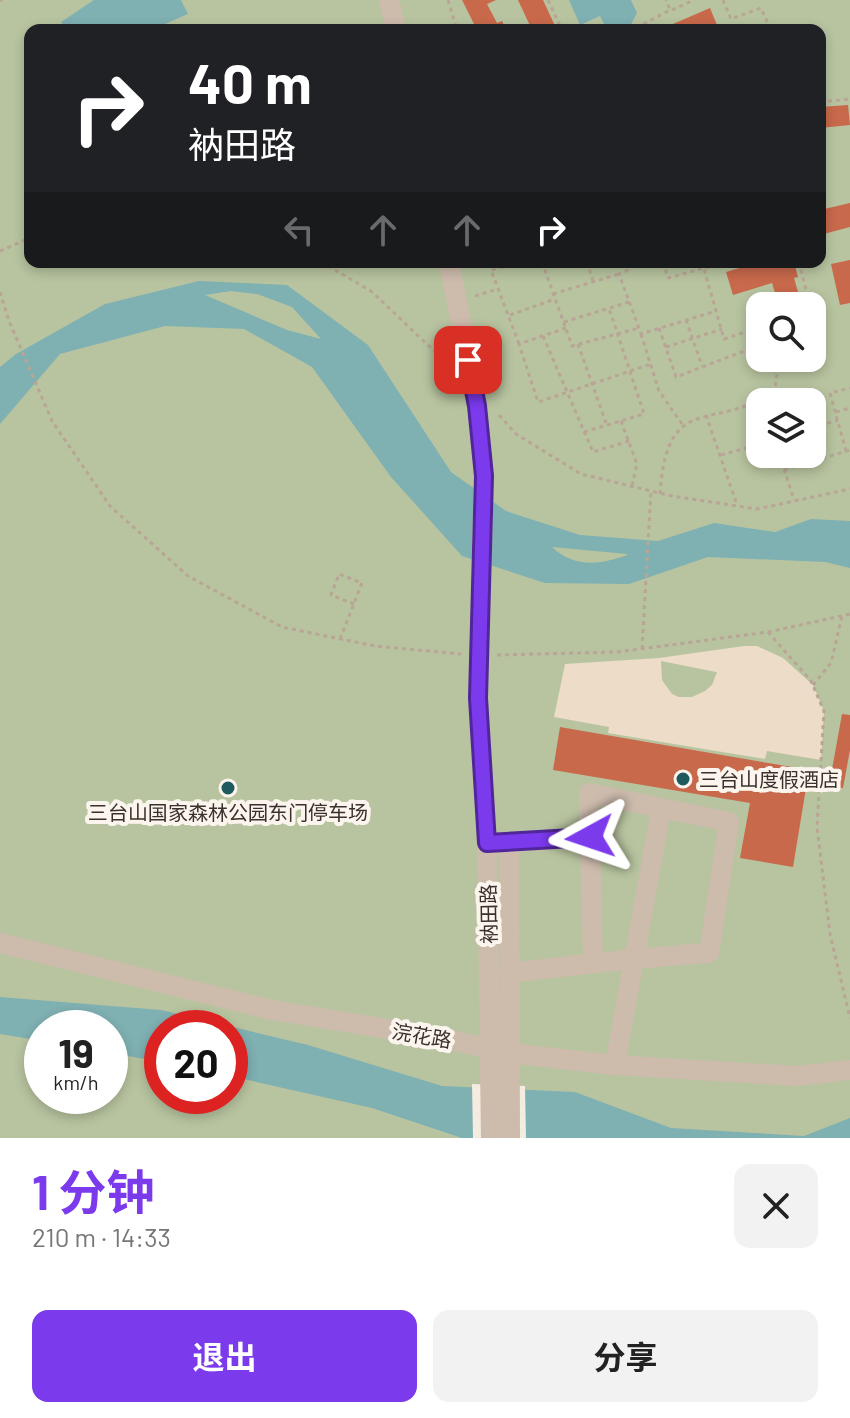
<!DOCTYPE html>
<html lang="zh">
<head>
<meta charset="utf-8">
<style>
	body { margin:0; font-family:Barlow,"Noto Sans SC",sans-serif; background:#f2f2f2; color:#222; height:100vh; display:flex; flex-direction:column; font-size:30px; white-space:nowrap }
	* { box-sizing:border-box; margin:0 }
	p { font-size:26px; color:#767676 }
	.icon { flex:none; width:44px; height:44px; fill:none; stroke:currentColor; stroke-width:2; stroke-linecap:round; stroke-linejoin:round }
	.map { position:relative; height:1138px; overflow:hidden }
	.drawer { display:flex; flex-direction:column; background:#fff; flex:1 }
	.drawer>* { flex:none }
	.top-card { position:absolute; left:24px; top:24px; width:802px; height:244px; border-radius:16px; box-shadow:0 4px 12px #0003; background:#202124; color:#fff; overflow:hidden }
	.buttons { position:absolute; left:746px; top:292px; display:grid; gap:16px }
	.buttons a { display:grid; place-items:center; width:80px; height:80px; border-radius:16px; background:#fff; box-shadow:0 4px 12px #0003; font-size:40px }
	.speed { position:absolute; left:24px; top:1010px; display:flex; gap:16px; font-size:40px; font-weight:700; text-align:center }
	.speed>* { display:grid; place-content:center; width:104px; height:104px; border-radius:50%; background:#fff; box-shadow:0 4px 12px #0003; line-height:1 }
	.speed small { font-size:20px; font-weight:400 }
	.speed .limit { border:12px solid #d22; background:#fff; color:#111 }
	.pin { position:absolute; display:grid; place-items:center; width:68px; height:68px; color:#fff; margin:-34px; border-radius:16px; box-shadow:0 4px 12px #0006 }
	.me { position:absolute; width:88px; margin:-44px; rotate:265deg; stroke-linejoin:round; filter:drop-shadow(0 0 6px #0008) }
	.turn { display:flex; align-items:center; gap:28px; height:168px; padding:0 32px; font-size:36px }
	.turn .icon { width:104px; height:104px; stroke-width:2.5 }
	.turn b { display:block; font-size:56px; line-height:68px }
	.lanes { display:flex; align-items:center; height:76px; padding:0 32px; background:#0003; justify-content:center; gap:40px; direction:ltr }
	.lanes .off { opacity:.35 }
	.round { display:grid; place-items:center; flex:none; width:84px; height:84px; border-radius:16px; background:#f2f2f2 }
	.overview { display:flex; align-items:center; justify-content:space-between; height:136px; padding:0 32px }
	h1 { font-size:48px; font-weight:700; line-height:60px; color:#7c3aed }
	.cta { display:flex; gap:16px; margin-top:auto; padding:16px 32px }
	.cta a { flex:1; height:92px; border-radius:16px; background:#7c3aed; color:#fff; font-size:32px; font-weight:700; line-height:92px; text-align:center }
	.cta a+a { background:#f2f2f2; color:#222 }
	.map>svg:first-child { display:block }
	.green { fill:#b8c4a0; fill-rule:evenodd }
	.plaza { fill:#ecdcc8; fill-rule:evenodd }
	.water { fill:#7fb0b2; fill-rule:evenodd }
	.pier { fill:#f4ebe1 }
	.building { fill:#c8694b }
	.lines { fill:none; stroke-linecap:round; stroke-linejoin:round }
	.path { stroke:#b9a596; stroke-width:3; stroke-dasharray:4 4; stroke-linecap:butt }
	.minor { stroke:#cdbbac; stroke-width:20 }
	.route-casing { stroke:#51269a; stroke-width:20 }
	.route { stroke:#7c3aed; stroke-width:14 }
	.poi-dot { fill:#1f5a5e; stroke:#fbf5ee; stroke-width:3 }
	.labels { text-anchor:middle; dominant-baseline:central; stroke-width:8; stroke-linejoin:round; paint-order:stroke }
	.poi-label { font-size:20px; fill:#3b302b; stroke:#fbf5ee; text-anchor:start }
	.street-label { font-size:20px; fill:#3b302b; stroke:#fbf5ee }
</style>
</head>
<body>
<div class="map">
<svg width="850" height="1138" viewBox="0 0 850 1138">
	<rect width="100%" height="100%" fill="#f4ebe1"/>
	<path class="green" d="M0,0H850V1138H0ZM30,30H820V262H30ZM760,306H812V358H760ZM760,402H812V454H760ZM42,1028H110V1096H42ZM162,1028H230V1096H162Z"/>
	<path class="plaza" d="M744,646H757L783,658L813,685L824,711L821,760L767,751L765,759L710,750L608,733L609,727L554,717L565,664L659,658ZM661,661L716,672H717L712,685L705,691L692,697H679L672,694L662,680Z"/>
	<path class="water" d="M94,0H181L188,14L151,30H65L61,22Z
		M569,0H631L637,13L628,30H607L600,16L580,25Z
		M199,281L287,285L368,345L451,472L506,511L580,535L658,541L714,523L775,532L811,519L850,521V568L825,562L708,557L629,584L545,583L462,556L391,477L312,367L244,329L165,326L60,354L0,424V367L16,354L105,304ZM231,291L257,294L292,307L321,339L287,330L205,295ZM552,547L627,554V555C600,565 574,568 552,547Z
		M0,997L161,1010L308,1045L442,1086L575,1092L671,1128L804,1136L850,1118V1138H462L372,1108L230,1076V1028H162V1062L110,1053V1028H42V1041L0,1034Z"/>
	<path class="pier" d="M472,1084L525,1086L526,1138H473Z"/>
	<path class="building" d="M462,0H496L487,4L497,23L502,21L506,30H477Z
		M518,0H543L557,30H532Z
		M710,8L717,25L706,30H659Z
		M848,105L850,125L820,128V107Z
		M850,203V227L820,235V210Z
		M850,260V303L840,305L831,264Z
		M760,262H794L798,277L794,278L802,306H779L772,283L733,295L726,272Z
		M842,714L850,715V750L843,788L829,786Z
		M560,727L809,770L793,867L740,858L750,803L553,770Z"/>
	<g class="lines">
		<path class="path" d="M448,0L457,30
			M548,0L562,30
			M723,0L731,19L761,8L771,30
			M0,1L2,0
			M672,10L694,0
			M639,30L640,26L670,10L666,0
			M820,102L850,99
			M0,251L30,238
			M321,262L371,291L448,364
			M542,262L572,346L639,328
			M587,262L593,281
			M626,262L628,270L619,274L641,334L716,311
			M663,262L668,278L727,262
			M702,262L724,339L760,327
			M799,262L810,306
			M0,292L9,321L52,421L110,506L188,576L282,627L375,646L461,654
			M553,294L619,274
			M475,296L498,289
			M510,315L555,299
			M686,320L702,366
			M564,322L629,302
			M566,328L519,344L538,402L651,364
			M659,328L676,377L760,345
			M641,334L659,391L682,424
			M543,336L593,452L629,441
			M519,344L491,270L522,262
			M578,344L606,423
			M666,347L722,329
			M778,368L823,355L812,312
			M836,412L850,408
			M499,415L516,434L581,474L672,496L757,509L850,489
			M706,415L737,505
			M621,421L637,464L632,486
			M812,428L838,420
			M584,432L644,414L609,308
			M846,451L830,393L850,388
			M779,454L794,500
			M721,455L760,444
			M784,470L850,450
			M660,494C667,385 719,436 775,388L778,368L775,358
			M768,632L811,681L824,711L817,827L830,934L850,1018
			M340,639L362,583L339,574L331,595L354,604
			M642,649L651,491
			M497,655L617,652L768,632L850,614
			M813,685L831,663L842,616"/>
		<path class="minor" d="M389,0L396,30
			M449,262L477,406L484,476L478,698L487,843L491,1138
			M499,843L590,837
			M509,844L510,1138
			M0,943L272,1010L442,1038L509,1053L615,1065L797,1076L850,1070
			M509,973C576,965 642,957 709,953L729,822L589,793L593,962
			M615,1065L661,809"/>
	</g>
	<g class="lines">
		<g class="route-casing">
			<path id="route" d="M468,360L477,406L484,476L478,698L487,843L590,837"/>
		</g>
		<use href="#route" class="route"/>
	</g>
	<g class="poi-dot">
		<circle cx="683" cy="779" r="8"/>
		<circle cx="228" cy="788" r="8"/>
	</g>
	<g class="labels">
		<g class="poi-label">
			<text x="699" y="779">三台山度假酒店</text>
			<text x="228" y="812" text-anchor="middle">三台山国家森林公园东门停车场</text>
		</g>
		<g class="street-label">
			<text transform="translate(488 914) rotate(-91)">衲田路</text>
			<text transform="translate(422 1035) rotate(10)">浣花路</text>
		</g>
	</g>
</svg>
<div class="buttons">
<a><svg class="icon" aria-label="search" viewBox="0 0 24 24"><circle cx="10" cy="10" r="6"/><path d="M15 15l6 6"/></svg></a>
<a><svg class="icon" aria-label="layers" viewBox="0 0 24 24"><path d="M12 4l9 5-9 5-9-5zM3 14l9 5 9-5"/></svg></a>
</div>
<div class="speed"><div>19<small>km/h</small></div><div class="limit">20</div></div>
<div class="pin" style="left:468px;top:360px;background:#d93025"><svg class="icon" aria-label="arrive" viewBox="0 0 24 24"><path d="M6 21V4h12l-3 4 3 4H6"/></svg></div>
<svg class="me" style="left:590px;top:837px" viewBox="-20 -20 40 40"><path d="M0-17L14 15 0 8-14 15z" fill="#7c3aed" stroke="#fff" stroke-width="4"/></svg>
<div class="top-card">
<div class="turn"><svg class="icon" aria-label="right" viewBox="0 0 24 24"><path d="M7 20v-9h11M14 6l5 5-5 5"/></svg><div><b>40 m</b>衲田路</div></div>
<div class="lanes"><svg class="icon off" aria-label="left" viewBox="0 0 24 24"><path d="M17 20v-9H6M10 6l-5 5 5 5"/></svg><svg class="icon off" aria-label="ahead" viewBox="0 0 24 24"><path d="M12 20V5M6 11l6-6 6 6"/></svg><svg class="icon off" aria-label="ahead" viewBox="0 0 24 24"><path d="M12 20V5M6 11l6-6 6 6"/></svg><svg class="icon" aria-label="right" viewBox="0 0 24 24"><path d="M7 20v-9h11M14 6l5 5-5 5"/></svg></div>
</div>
</div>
<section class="drawer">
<div class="overview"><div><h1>1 分钟</h1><p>210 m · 14:33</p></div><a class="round"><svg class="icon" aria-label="close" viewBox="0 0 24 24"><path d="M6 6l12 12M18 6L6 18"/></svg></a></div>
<div class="cta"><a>退出</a><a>分享</a></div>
</section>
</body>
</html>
